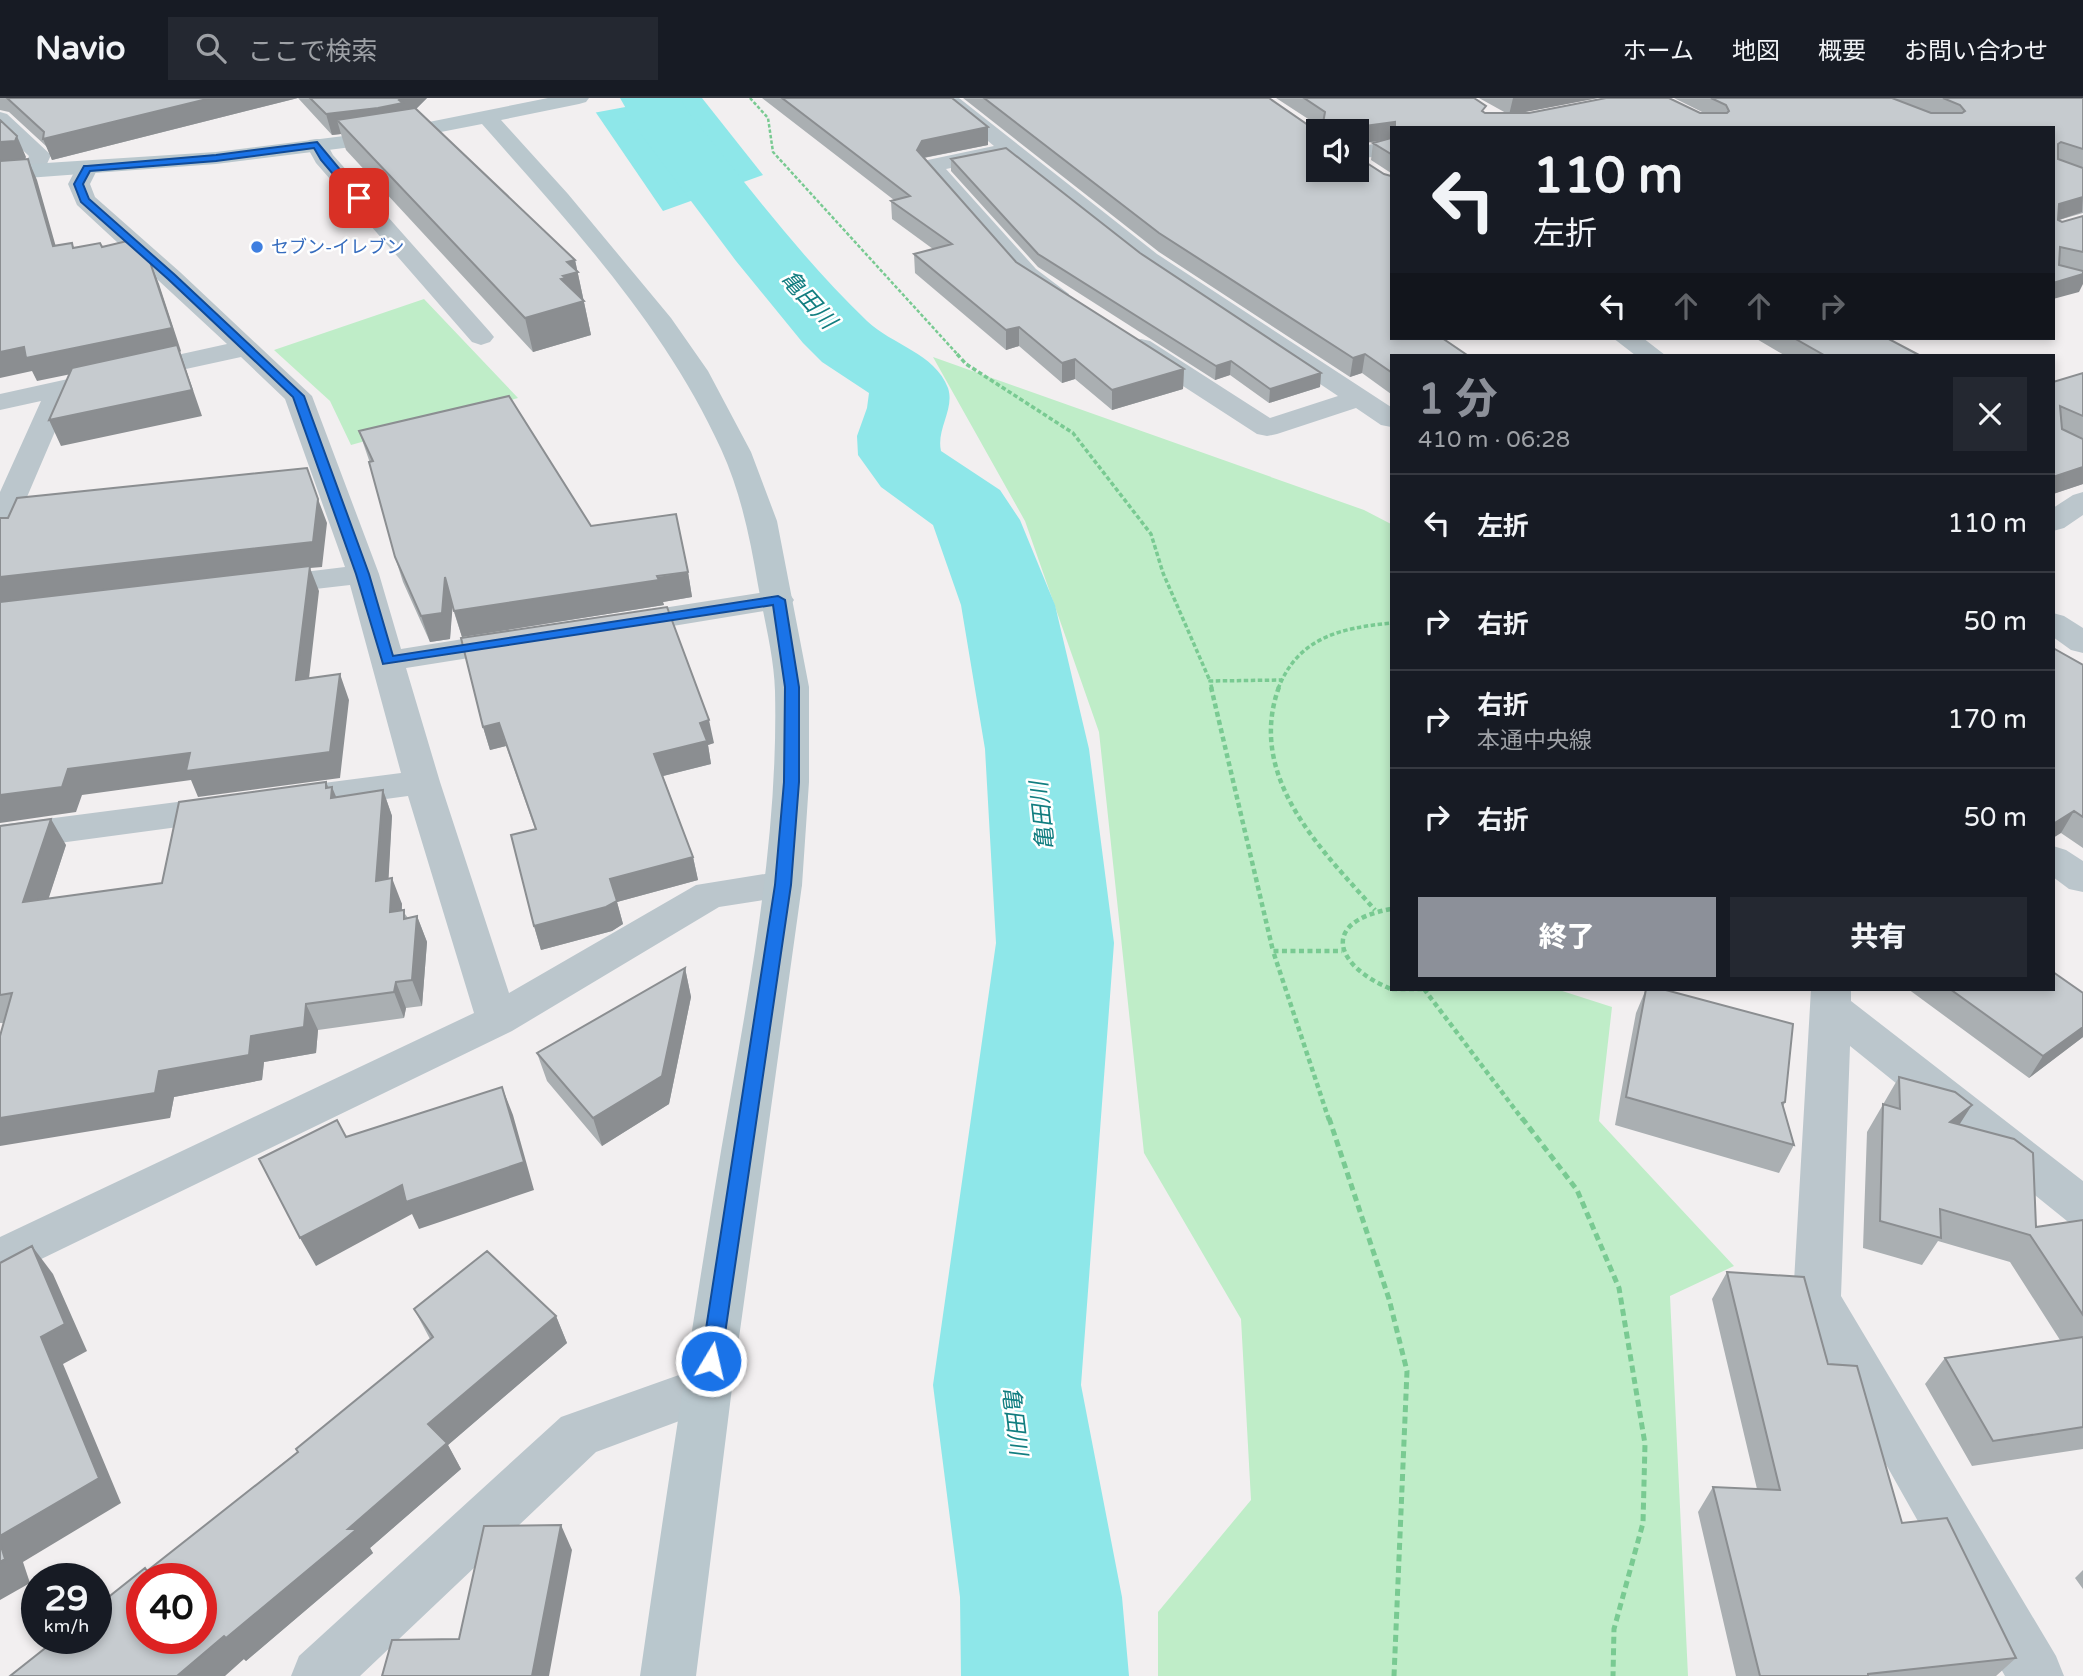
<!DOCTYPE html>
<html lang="ja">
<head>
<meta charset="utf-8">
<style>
	body { margin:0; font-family:"Varela Round","Noto Sans JP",sans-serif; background:#242831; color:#f1f3f6; height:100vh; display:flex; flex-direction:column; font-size:26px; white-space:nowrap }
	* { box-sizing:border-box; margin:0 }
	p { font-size:23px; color:#9ea1a6 }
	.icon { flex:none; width:38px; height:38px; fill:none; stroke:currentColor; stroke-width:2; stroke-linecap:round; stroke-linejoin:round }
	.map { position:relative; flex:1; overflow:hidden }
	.side { position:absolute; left:1390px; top:256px; width:665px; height:637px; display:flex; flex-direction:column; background:#171b24; border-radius:0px; box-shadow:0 4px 10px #0003 }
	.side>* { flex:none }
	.banner { position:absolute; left:1390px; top:28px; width:665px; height:214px; border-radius:0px; box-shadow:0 4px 10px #0003; background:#171b24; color:#f1f3f6; overflow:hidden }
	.tools { position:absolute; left:1306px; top:21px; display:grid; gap:14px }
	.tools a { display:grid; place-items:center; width:63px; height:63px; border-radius:0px; background:#171b24; box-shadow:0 4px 10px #0003; font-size:35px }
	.speed { position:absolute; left:21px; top:1465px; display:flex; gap:14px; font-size:35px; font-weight:700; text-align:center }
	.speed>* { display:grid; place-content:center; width:91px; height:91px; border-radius:50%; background:#171b24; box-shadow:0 4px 10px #0003; line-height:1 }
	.speed small { font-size:18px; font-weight:400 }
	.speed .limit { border:10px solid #d22; background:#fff; color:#111 }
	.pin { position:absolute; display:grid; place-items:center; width:60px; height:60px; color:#fff; margin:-30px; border-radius:14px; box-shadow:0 4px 10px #0006 }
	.me { position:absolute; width:77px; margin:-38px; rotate:9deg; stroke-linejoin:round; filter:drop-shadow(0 0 5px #0008) }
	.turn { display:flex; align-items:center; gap:24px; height:147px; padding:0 28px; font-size:32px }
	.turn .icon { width:91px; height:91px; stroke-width:2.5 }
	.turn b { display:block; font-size:49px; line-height:60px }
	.lanes { display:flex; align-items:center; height:66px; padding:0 28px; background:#0003; justify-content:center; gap:35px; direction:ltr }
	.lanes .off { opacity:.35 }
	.round { display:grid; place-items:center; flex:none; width:74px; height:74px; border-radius:0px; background:#242831 }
	.head { display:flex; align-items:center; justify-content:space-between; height:119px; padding:0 28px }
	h1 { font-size:42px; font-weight:800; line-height:52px; color:#8c9099 }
	.primary-button { display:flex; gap:14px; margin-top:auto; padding:14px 28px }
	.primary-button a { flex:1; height:80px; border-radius:0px; background:#8c9099; color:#fff; font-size:28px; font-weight:800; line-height:80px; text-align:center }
	.primary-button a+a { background:#242831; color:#f1f3f6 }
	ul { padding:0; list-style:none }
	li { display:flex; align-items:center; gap:21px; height:98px; padding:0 28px; border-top:2px solid #363941 }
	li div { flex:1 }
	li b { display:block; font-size:26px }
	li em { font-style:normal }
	header { display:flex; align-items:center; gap:42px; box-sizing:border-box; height:98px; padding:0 35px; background:#171b24; border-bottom:2px solid #363941 }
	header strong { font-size:33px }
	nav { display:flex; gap:38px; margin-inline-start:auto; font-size:24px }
	.search { width:490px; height:63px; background:#242831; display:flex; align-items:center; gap:18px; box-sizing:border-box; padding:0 24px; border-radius:0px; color:#9ea1a6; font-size:26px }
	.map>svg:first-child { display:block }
	.green { fill:#bfedc8 }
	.water { fill:#8ee7e9 }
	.pier { fill:#f2eff0 }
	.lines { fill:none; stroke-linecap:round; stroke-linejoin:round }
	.river { fill:#8ee7e9; fill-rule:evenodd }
	.path-far3 { stroke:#79ca92; stroke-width:2.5; stroke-dasharray:3.5 2; stroke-linecap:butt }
	.path-far2 { stroke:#79ca92; stroke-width:3.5; stroke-dasharray:4.5 2.5; stroke-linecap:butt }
	.path-far1 { stroke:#79ca92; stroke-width:4.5; stroke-dasharray:5 3.5; stroke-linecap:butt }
	.path { stroke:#79ca92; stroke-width:5; stroke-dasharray:7 4.5; stroke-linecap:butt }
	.street { fill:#bbc6cc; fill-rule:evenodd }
	.secondary { fill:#b9c7cd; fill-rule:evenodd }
	.wall { fill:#aaafb2 }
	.shaded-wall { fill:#8b8e91 }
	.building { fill:#c6cbcf; stroke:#8b8e91; stroke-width:2; fill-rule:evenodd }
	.route { fill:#1a73e8; stroke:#114b97; stroke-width:2 }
	.shop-dot { fill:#3f7fe0; stroke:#fff; stroke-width:2.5 }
	.labels { text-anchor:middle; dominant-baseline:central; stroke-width:5; stroke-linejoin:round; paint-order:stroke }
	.far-shop-label { font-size:18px; fill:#366cbe; stroke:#fff; text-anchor:start }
	.water-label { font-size:23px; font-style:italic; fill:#127e80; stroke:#fff }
</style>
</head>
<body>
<header>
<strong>Navio</strong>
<div class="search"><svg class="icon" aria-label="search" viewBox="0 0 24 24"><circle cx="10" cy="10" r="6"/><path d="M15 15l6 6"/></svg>ここで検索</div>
<nav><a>ホーム</a><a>地図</a><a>概要</a><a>お問い合わせ</a></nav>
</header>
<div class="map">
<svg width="2083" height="1578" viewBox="0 0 2083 1578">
	<rect width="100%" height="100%" fill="#f2eff0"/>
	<path class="green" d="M424,201L518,300L351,347L330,303L274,252Z
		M933,259L1364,412L1391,426V891H1556L1612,909L1599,1023L1734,1168L1670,1198L1688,1578H1158V1514L1251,1402L1241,1221L1144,1055L1099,634L1025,423Z"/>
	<path class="water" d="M586,0H702L763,77L663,113Z"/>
	<path class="pier" d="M583,0H674L593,15Z"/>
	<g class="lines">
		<path class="river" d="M620,0H680L689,15C746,85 801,160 867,223C892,247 935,255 948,290C955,311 936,331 941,353L1000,392L1020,422L1055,507L1089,651L1114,845L1081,1287L1122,1499L1129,1578H961L960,1499L933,1287L996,845L985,651L961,507L933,427L881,389L858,357L857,338L867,310L869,295L822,264L803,245L736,163L640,35Z"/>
		<path class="path-far3" d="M750,0L768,20L773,54L959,258"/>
		<path class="path-far2" d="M957,256L966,266L1073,335L1151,436L1163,475L1210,583
			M1212,591L1210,583L1282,582
			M1278,591C1298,539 1341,530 1391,525"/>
		<path class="path-far1" d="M1211,589L1273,853
			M1279,589C1246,679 1321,751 1375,812
			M1391,811C1319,824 1335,868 1391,891
			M1392,891H1425
			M1424,891L1523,1022
			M1329,1022L1273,853H1342"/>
		<path class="path" d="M1329,1020L1389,1201L1407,1273L1394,1578
			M1522,1020L1577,1092L1619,1190L1645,1346L1643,1425L1614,1531L1613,1578"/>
		<path class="street" d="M936,0H959L1157,156L1391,309V329L1381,327L1356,310L1277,336L1267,338L1257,336L1132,255L1128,249L1132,243L1141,241L1150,243L1270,320L1338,298L1141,166L1007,59L946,71L1036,171L1069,196L1066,201L1057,203L1048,201L1018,181L920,68L923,63L994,48Z
			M0,14L7,16L51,57L41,79H25L22,74L29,58L0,31Z
			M317,41L325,42L333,57L490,234L494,239L490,244L481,247L472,244L316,65L306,47L309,42Z
			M1391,43V55L1356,62V49Z
			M87,63L95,65L98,70L90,86L95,99L180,174L312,298L379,476L401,551L513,533L525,536L529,543L525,550L513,553L406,570L440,684L509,895L696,787L783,773L797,777L802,787L797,797L719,809L512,933L0,1181V1139L474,915L408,698L0,753V727L401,675L350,487L263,497L252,495L247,488L252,481L263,479L345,469L285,301L241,259L71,296L15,427L11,433L0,436V394L41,303L0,312V296L227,246L77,107L68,86L79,65Z
			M1613,240H1643L1665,257H1635Z
			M2083,394V417L2064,430L2053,433V410L2073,397Z
			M778,492L789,495L794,502L789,509L618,537L607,534L602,527L607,520L618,517Z
			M2053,515L2064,518L2083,530V555L2071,552L2053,539Z
			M2053,748L2066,752L2083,763V794L2069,791L2053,779Z
			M1811,891H1851V903L2083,1083V1128L2067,1123L1850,948L1841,1198L2056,1558L2064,1578H2005L1793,1201Z
			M707,1267L725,1274L732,1290L725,1306L596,1354L360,1578H291L299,1558L561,1319Z"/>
		<path class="secondary" d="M548,0H589L586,4L579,6L501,22L568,96L671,220L708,273L751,354L777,423L809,589V684L802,787L732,1290L696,1578H640C663,1417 688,1255 714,1095C741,929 779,761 775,593C774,558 764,521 758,487C750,440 741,395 721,351C665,228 571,127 482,26L384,45L216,66L0,82V68L216,54L384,33Z"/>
	</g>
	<path class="wall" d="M0,0H427L416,11L575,162L591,237L533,254L346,52L341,36L332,37L298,0L52,62L47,49L9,14L0,12Z
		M762,0H952L988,47L924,60L1016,164L1184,271L1183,291L1112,312L1075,281L1062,285L1019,248L1006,252L915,175L914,156L933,151L892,121L891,103L894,102Z
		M963,0H1269L1311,29L1322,31V30L1276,0H1474L1485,15H1506L1479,0H1598L1519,15H1704L1674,0H2083V115L2059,122L2062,124L2083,118V176L2053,185V30H1391V75L1371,62L1373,45L1382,43L1356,46L1318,33L1391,257V296L1362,275L1350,279L1159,154Z
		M951,61L1140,155L1321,275L1320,289L1269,305L1230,277L1215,282L1038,169L951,73Z
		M1755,240H1887L1919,257H1784Z
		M1900,240H1920L1911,242Z
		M2083,275V386L2053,396V284Z
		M359,333L591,428L688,474L692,499L663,504L664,507L462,539L452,508L450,541L430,544L403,484L395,459L370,365Z
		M2083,567V750L2061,735Z
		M483,629L714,645L708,647L711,666L663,678L693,759L698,782L617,804L623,826L612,833L541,852L534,828L535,731L506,648L490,652Z
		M326,684L329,690L336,699L383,692L392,718L388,781L402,806V812L408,820L417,818L427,844L422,908L406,910L404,920L318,932L316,955L264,964L262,982L174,999L170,1020L4,925H0V728L66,747L48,801L162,785Z
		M685,870L691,899L669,1006L602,1048L547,983L537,955Z
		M1646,891H1662L1785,1004L1783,1009L1794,1047L1779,1075L1615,1027L1636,915Z
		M1908,891H2053L2083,895V939L2029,980Z
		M1899,979L1960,1027L2036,1129L2083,1122V1351L1972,1368L1925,1286L1945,1260L2060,1242L2010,1164L1938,1143L1922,1167L1863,1150L1867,1034Z
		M1727,1174L1828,1266L1902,1425L2016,1560L1996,1578H1736L1698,1414L1713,1389L1757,1391L1712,1201Z
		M414,1211L556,1218L567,1245L448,1347L461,1371L370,1450L373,1455L246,1563L147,1473L297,1354L430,1241Z
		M2083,1472V1491L2075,1480Z"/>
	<path class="shaded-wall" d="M211,0H298L52,62L43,41Z
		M402,0H427L407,20L337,22L341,36L332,37L326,16L399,2Z
		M1513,0H1598L1509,17Z
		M1395,24L1394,30H1391V41L1356,46L1358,29Z
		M988,29V47L922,60L917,52L922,43Z
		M17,38L26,59L24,64L0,66V44Z
		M28,61L37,82L62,170L53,148Z
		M2083,99L2082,114L2053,124L2059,106Z
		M575,162L591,237L533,254L525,220L561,181L563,178L567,164Z
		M150,164L159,186L181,253L180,254L202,318L61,348L49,322L179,254L37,283L32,273L0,280V254Z
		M2083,176V186L2079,194L2053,201V185Z
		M1019,229V248L1006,252V232Z
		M1365,256L1362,275L1350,279L1353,260Z
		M1075,261V281L1062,285V265Z
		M1231,263L1230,277L1215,282L1216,268Z
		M1184,271L1183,291L1112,312V292Z
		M1321,275L1320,289L1269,305L1270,291Z
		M2083,369V386L2053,396V379Z
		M318,401L327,425L322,469L310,470L319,493L306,607L0,505V479Z
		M688,474L692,499L663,504L664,507L462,539L454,513Z
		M445,479L453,504L450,541L430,544L421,518Z
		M340,576L349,602L340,680L198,699L191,682L82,697L76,714L0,725V697L68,671Z
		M709,622L714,645L708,647L711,666L659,679L654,656L700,625Z
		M499,625L506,648L490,652L483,629Z
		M326,684L331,697L332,689L343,715L326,690Z
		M383,692L392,718L387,809L376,783Z
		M2074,713L2061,735L2053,740V726Z
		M51,721L66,747L39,830L23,804Z
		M693,759L698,782L617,804L623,826L612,833L541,852L534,828L610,781Z
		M392,780L402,806L400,840L390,814Z
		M417,818L427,844L422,908L412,882Z
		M685,870L691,899L669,1006L602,1048L593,1020Z
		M396,884L406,910L404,920L394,894Z
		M306,906L318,932L316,955L264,964L262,982L174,999L170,1020L0,1048V1020L159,973L251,938Z
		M2083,929V939L2029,980L2043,958Z
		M502,989L513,1017L534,1092L419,1131L412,1116L316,1168L300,1140Z
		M1972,1007L1954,1035L1950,1024Z
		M32,1148L53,1176L87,1253L63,1266L121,1405L23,1464L30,1485L0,1502V1438L41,1239Z
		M556,1218L567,1245L448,1347L461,1371L370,1450L373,1455L246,1563L244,1561L225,1578H177L348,1431L428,1326Z
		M561,1427L572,1452L549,1578H532Z"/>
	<path class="building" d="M7,0H211L43,41L44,34Z
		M310,0H402L399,2L403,5L378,10L326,16Z
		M782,0H952L988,29L922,43L917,52L1016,164L1184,271L1112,292L1075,261L1062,265L1019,229L1006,232L914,156L952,146L891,103L910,98Z
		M984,0H1269L1311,29L1322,31L1325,14L1304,0H1474L1486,8L1482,13L1485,15H1529L1606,0H1669L1700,15H1727L1729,13L1726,7L1711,0H1892L1931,15H1962L1965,13L1960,7L1943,0H2083V51L2061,44L2058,46V61L2083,70V99L2059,106L2058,122L2062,124L2083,118V154L2060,149L2059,167L2083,173V176L2053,185V30H1395V24L1358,29L1356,46V33H1318V72H1356V58L1384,76L1391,78V240H1442L1467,257H1391V274L1365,256L1353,260L1159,135Z
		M415,10L575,162L567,164L578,174L563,178L566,180L561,181L584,203L525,220L337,22Z
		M0,22L17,38L15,43L0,44Z
		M1391,40V56L1373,45Z
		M1006,50L1140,155L1321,275L1270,291L1231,263L1216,268L1038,156L951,61Z
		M28,61L53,148L72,145L73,150L100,145L102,149L127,143L150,164L172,230L26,260L24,249L0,254V63Z
		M1794,240H1887L1919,257H1824Z
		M177,247L192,292L49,322L72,270Z
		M2083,275V318L2060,308L2062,331L2083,341V369L2053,379V284Z
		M509,298L591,428L676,416L688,474L657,478L659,482L454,513L445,479L442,515L421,518L395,459L369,364L373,363L359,333Z
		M307,370L318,401L313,444L0,479V420H8L17,400Z
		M310,468L296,582L340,576L330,654L186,673L190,655L68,671L62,689L0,697V504Z
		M667,509L709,622L700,625L707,643L654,656L693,759L610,781L617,803L606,809L534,828L511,737L536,731L499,625L483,629L461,540Z
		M2053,550L2083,567V719L2074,713L2053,726Z
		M326,684V690L332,689L331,700L383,692L376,783L392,780L390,814L404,812V821L417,818L412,882L396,884L394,894L306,906L304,929L251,938L249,957L159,973L155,995L0,1020V938L12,895L0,897V728L51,721L23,804L162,785L179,704Z
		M685,870L662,978L593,1020L537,955Z
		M2053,874L2083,895V929L2043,958L1950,891H2053Z
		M1646,891H1662L1793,926L1785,1004L1782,1005L1794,1047L1626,999Z
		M1899,979L1955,994L1972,1007L1950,1024L2014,1041L2033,1055L2036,1129L2083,1122V1217L2030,1137L1940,1111L1941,1140L1880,1123L1883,1006L1900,1011Z
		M502,989L524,1064L406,1104L402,1087L300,1140L259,1061L337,1022L346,1039Z
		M32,1148L65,1226L41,1239L99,1380L0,1438V1165Z
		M487,1153L556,1218L428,1326L447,1345L348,1431H357L226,1540L224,1538L177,1578H10L58,1540H96V1509L145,1470L147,1473L298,1354L296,1351L433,1239L414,1211ZM142,1480H201V1540H142Z
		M1727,1174L1804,1179L1828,1266L1857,1268L1902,1425L1947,1420L2016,1560L1868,1576V1578H1760L1713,1389L1780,1392Z
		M2083,1239V1329L1993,1343L1945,1260Z
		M561,1427L532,1578H382L392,1542L459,1541L484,1428Z
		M0,1445L5,1461L0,1464Z"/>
	<path class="route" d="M317,44L362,98V102H355L321,62L314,50L216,63L90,73L83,86L89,101L175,177L304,298L369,476L393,558L778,498L785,502L799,589V684L791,787L721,1263L718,1270L711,1273L704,1270L701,1263L775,787L784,684L785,589L773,507L383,566L356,476L293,299L168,181L81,104L74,86L84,68H87L216,57Z"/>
	<circle class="shop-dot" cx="257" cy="149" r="7"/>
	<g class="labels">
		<g class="far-shop-label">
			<text x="271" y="149">セブン-イレブン</text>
		</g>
		<g class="water-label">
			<text transform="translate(808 202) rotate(48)">亀田川</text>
			<text transform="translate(1043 718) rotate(-96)">亀田川</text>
			<text transform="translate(1014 1323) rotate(83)">亀田川</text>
		</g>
	</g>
</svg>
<div class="tools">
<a><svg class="icon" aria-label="sound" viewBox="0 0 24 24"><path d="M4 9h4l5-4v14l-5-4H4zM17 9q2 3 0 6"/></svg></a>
</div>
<div class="speed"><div>29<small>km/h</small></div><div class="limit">40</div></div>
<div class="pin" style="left:359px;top:100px;background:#d93025"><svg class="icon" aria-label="arrive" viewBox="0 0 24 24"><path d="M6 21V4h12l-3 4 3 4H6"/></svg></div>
<svg class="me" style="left:711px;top:1263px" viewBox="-20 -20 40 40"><circle r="17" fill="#1a73e8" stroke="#fff" stroke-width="3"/><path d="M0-11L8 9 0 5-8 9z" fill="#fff"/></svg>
<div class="banner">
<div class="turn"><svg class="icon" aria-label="left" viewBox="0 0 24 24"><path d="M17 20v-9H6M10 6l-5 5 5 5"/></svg><div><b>110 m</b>左折</div></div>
<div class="lanes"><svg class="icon" aria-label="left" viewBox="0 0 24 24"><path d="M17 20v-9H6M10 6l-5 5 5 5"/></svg><svg class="icon off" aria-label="ahead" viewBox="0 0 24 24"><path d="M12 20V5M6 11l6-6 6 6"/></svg><svg class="icon off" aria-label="ahead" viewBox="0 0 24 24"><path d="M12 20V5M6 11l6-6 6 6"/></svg><svg class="icon off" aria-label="right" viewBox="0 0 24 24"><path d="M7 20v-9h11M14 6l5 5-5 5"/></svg></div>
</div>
<section class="side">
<div class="head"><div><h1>1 分</h1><p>410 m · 06:28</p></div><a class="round"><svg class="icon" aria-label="close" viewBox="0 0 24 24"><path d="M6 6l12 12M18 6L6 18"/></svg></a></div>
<ul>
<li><svg class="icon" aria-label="left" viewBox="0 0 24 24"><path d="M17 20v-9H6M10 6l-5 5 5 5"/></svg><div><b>左折</b></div><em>110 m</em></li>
<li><svg class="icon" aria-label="right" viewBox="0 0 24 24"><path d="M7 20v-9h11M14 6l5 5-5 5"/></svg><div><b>右折</b></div><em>50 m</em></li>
<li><svg class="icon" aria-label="right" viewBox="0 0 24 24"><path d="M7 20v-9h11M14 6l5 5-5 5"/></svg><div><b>右折</b><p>本通中央線</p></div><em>170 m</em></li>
<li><svg class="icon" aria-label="right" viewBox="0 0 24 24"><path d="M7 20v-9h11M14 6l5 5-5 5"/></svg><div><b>右折</b></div><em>50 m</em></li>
</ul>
<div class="primary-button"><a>終了</a><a>共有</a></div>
</section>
</div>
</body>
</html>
